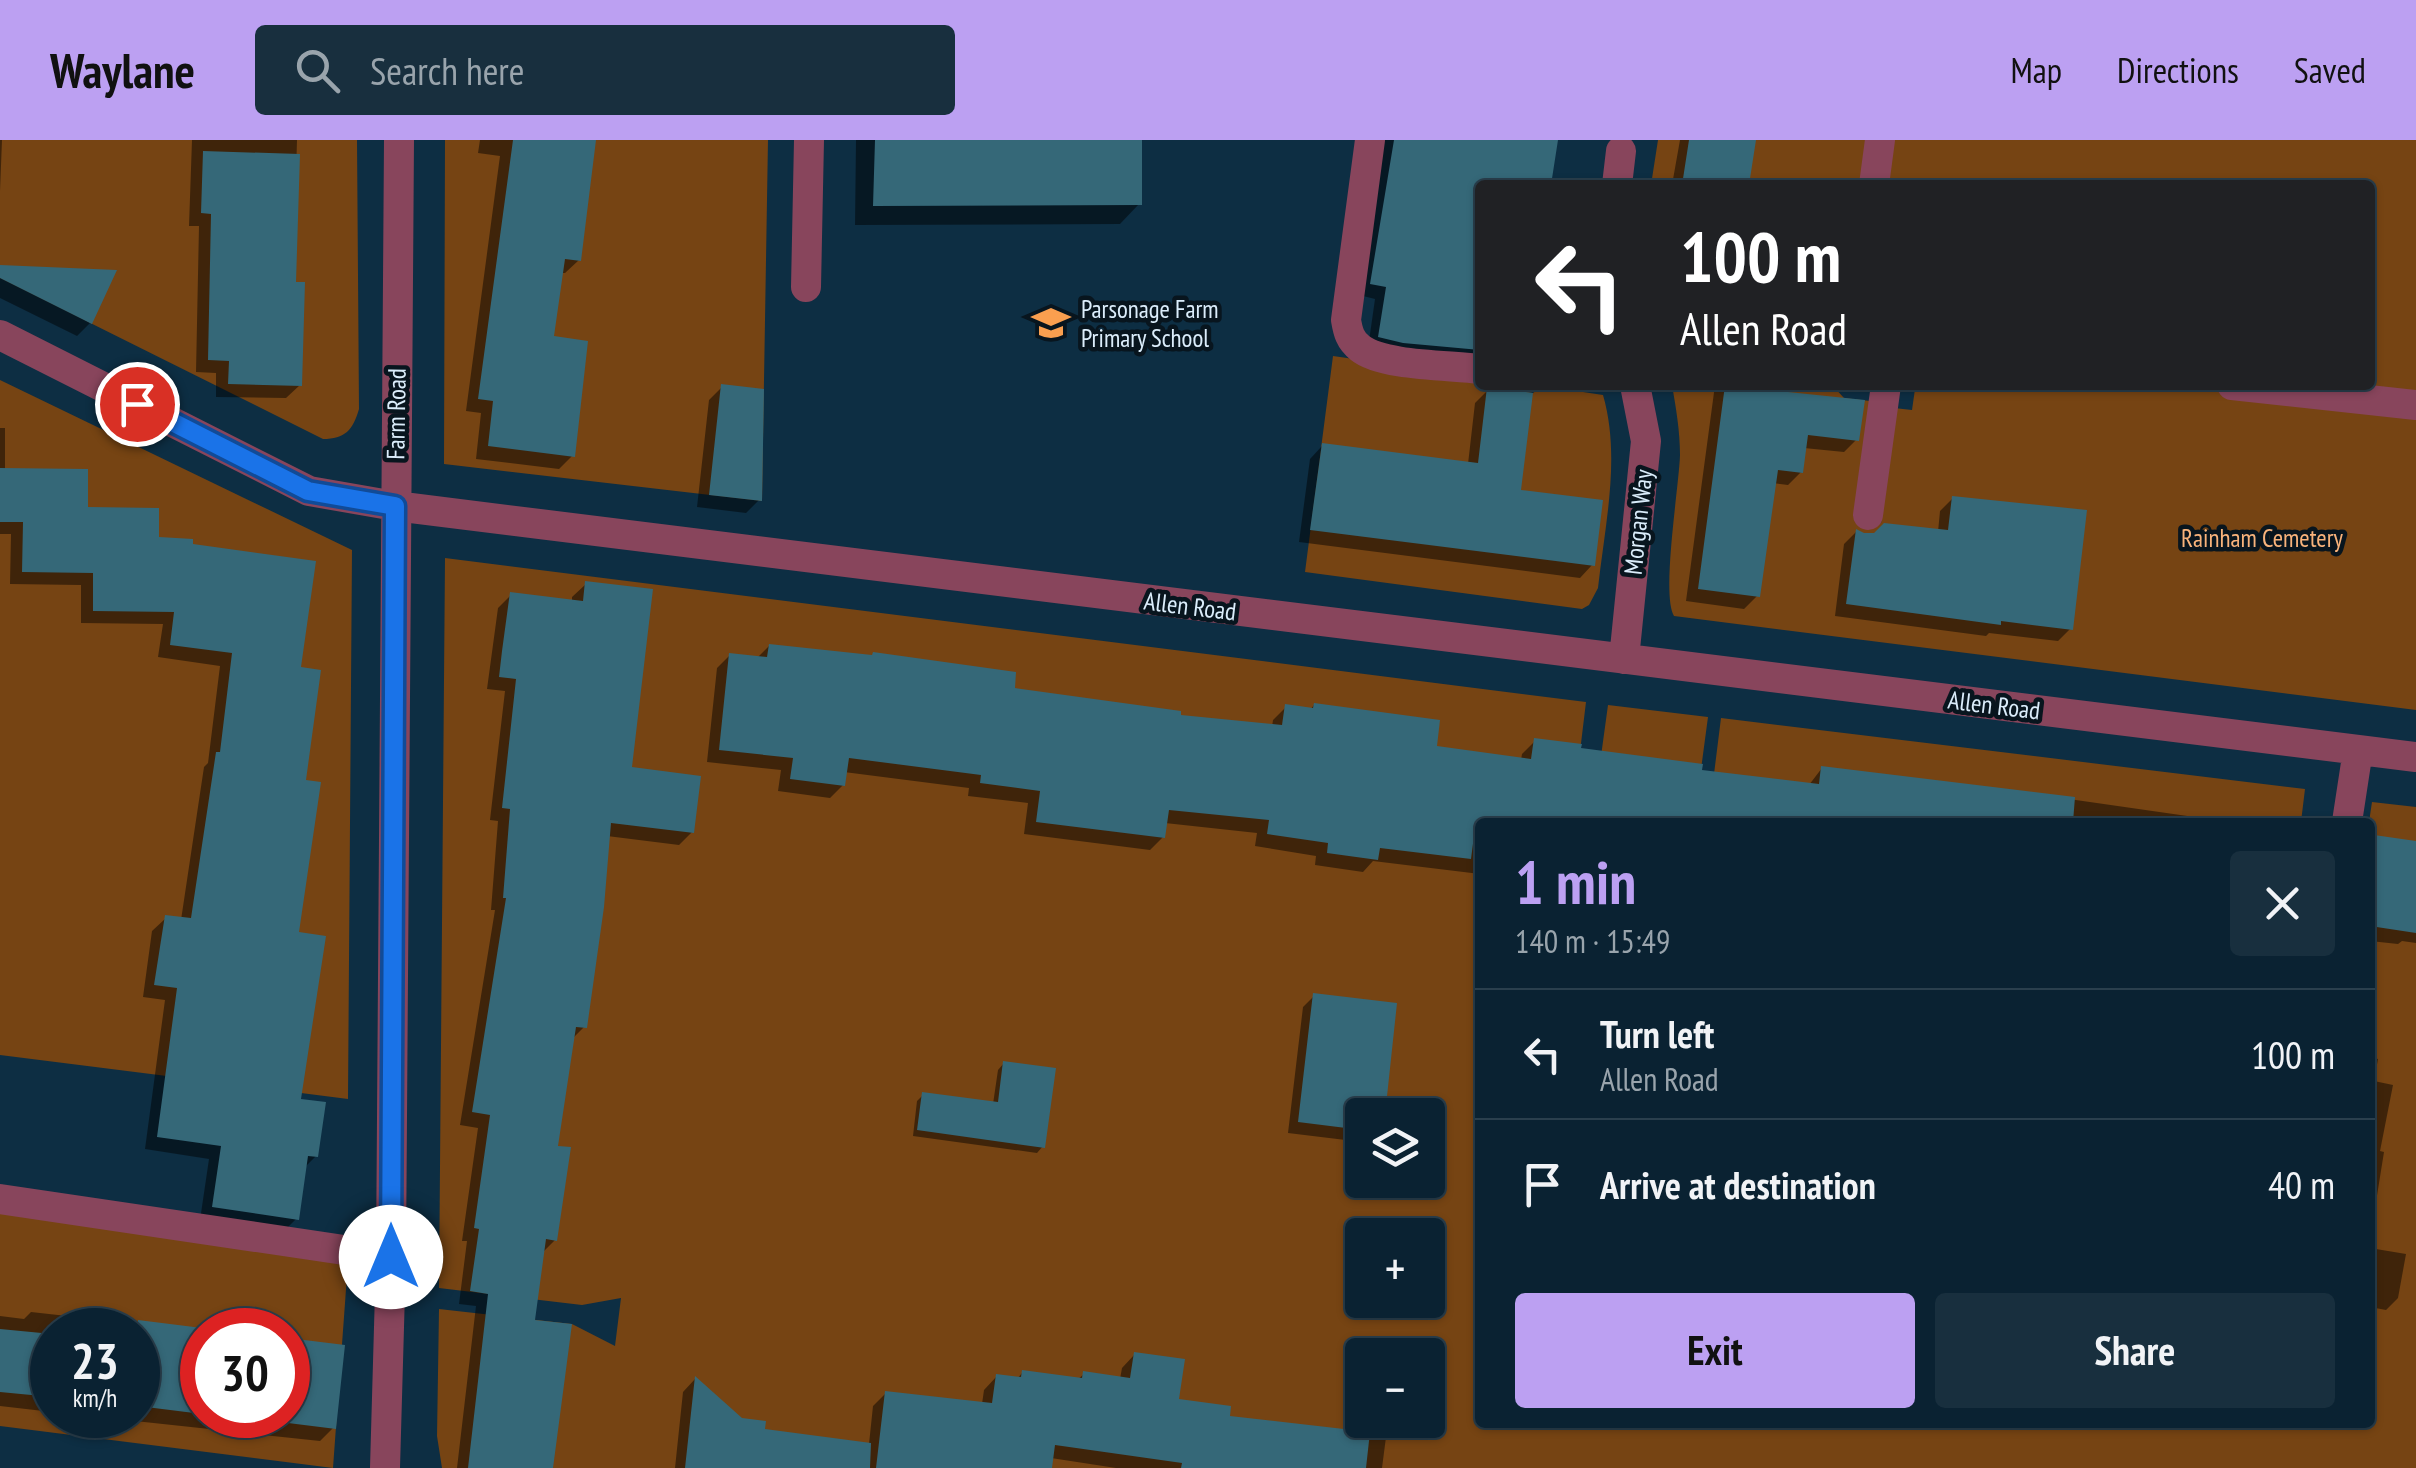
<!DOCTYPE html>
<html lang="en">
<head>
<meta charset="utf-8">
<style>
	body { margin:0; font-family:"PT Sans Narrow",sans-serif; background:#182f3e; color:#f1f3f6; height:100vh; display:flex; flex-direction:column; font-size:38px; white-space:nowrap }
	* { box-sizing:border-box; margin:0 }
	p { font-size:32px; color:#99a4ac }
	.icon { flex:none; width:55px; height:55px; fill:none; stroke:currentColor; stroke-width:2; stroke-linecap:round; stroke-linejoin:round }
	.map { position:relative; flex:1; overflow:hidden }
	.sheet { position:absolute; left:1475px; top:678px; width:900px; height:610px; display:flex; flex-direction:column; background:#0a2232; border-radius:10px; box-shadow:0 2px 8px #0004,0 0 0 2px #2a3f4d }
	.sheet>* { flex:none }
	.top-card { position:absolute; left:1475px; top:40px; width:900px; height:210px; border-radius:10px; box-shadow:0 2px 8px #0004,0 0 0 2px #2a3f4d; background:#202124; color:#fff; overflow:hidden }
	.controls { position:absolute; left:1345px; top:958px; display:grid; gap:20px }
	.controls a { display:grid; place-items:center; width:100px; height:100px; border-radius:10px; background:#0a2232; box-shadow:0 2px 8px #0004,0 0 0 2px #2a3f4d; font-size:50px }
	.speed { position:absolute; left:30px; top:1168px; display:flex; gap:20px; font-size:50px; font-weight:700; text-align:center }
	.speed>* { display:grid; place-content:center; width:130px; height:130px; border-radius:50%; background:#0a2232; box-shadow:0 2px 8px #0004,0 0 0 2px #2a3f4d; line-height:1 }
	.speed small { font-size:25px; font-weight:400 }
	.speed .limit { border:15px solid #d22; background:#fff; color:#111 }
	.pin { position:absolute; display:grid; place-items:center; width:85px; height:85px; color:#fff; margin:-42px; border:5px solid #fff; border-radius:50%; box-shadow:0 2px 10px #0007 }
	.me { position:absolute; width:110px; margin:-55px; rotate:0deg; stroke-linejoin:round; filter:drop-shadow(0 0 8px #0008) }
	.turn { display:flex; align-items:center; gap:35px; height:210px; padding:0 40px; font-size:45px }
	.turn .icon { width:130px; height:130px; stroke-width:2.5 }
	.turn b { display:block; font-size:70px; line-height:85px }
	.round { display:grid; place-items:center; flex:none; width:105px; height:105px; border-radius:10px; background:#182f3e }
	.head { display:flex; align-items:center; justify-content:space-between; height:170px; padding:0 40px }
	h1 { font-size:60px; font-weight:700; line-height:75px; color:#bca0f2 }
	.primary-button { display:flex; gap:20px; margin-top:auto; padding:20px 40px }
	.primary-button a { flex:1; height:115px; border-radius:10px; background:#bca0f2; color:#111; font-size:40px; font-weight:700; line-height:115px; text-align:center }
	.primary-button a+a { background:#182f3e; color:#f1f3f6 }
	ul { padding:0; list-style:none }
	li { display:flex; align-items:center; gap:30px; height:130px; padding:0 40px; border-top:2px solid #2a3f4d }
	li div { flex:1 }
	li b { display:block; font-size:38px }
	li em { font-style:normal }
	header { display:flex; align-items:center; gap:60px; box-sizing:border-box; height:140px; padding:0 50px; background:#bca0f2; color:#111 }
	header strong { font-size:48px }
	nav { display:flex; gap:55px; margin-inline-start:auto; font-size:35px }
	.search { width:700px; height:90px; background:#182f3e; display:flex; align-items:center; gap:25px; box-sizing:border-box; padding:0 35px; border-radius:10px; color:#99a4ac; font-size:38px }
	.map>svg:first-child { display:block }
	.green { fill:#764413; fill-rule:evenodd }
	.shadow { fill:#0007 }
	.building { fill:#356878 }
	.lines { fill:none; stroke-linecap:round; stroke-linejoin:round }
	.minor { stroke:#88455c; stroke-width:30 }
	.route-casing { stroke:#114b97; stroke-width:25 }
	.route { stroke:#1a73e8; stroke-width:18 }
	.labels { text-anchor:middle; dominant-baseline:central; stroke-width:9; stroke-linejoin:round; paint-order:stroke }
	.poi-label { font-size:25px; fill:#dbedfb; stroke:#08151e; text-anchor:start }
	.street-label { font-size:25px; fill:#dbedfb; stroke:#08151e }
	.park-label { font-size:25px; fill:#f8b37b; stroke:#08151e }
</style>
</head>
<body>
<header>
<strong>Waylane</strong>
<div class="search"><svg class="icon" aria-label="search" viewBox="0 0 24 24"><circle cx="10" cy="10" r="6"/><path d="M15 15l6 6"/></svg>Search here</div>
<nav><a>Map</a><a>Directions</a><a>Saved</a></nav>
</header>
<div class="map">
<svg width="2416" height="1328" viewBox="0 0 2416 1328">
	<rect width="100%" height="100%" fill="#0d2e43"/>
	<path class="green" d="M0,0H357L359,269C353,290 345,299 323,299L0,138Z
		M445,0H768L762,361L444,324Z
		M1658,0H1868L1863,45H1651Z
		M1890,0H2416V570L1674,476C1661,455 1679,347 1680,315C1680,291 1676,268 1672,245H1832L1844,258L1870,261L1857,380L1881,383L1894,268L1912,270L1915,249L1897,245H2370V45H1885Z
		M1333,216L1480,237V245L1533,253L1543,246L1603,255C1621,317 1605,384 1598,448L1589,465L1582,469L1305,432Z
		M0,240L352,410L348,959L0,915Z
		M445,418L1586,562L1572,678L1564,677L1563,682H1480V1282H2370L2369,682L2372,662L2416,667V1328H442L437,1296L439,1169L572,1184L615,1206L621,1158L582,1165L439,1148ZM1362,975H1428V1040H1362ZM1362,1095H1428V1160H1362ZM1362,1215H1428V1280H1362Z
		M1608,565L1708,577L1694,682H1592Z
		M1721,578L2305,649L2301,682H1708Z
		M0,1073L348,1122L333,1328L0,1286ZM52,1190H138V1275H52ZM202,1190H288V1275H202Z"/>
	<path class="shadow" d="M0,0H2L0,51Z
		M192,0H297L293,144L300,245L286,258L216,257V233L196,232L199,86H189Z
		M480,0H595L579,120L565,133H560L551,198L572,316L559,329L476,319L481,273L466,271L500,16L478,13Z
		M856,0H1139V64L1120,84L855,85Z
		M1383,0H1555L1547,45H1480V224L1368,208L1375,159L1359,155Z
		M1680,0H1753L1746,45H1672Z
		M0,127L90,183L77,196L0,158Z
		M1715,245H1786L1785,254L1857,299L1844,312L1804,308L1801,332L1788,345L1773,343L1757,456L1744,469L1686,461Z
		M722,247L759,360L746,373L697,367L709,260Z
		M1488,250L1518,352L1592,425L1580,438L1299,402L1310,319L1322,306L1468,324L1475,263Z
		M0,288H5V331L156,399L298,529L303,642L296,795L299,961L316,1016L304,1028L296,1079L283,1092L200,1080L209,1019L145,1009L165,860L143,857L152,791L166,778L181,780L204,627L208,623L220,526L158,517L163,484L81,483V445L10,444L11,394H0Z
		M1953,358L2071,488L2058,501L1989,493L1986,496L1835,476L1844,404L1856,392L1864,396L1938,392L1940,371Z
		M586,444L629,629L692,692L679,705L607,696L584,887L571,900L555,1008V1100L541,1114L532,1182L550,1328H457L476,1166L459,1164L467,1101H462L478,988L460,985L495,770H491L498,681L490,680L505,551L487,549L498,468L511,455L572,462V457Z
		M769,506L1178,578L1272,587L1273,580L1286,567L1310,570L1314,565L1434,608L1521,620L1522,614L1535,601L1699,632L1809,645L1822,628L2055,657L2229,682H1480V734L1373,721L1363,732L1315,725L1316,716L1255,706L1257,693L1165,683L1163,697L1150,710L1024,694L1028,663L968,656L969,648L844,632L843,645L830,658L778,651L781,630L707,622L717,528L730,515L757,518Z
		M2370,698L2416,703V803L2402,801L2398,804L2370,801Z
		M1314,856L1383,975H1362V1002L1288,993L1303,867Z
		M2370,917L2378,919L2374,941L2393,945L2380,1011L2384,1012L2370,1099Z
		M1004,923L1043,1006L1037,1013L913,996L917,961L923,955L993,964L998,930Z
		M2370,1108L2406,1114L2398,1158L2386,1170L2370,1167Z
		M31,1172L202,1191V1275H288V1222L340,1228L333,1288L320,1301L79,1275H138V1190H52V1272L0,1266V1176L24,1179Z
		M1135,1214L1177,1261L1227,1278L1386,1297L1382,1328H1116L1051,1318L1049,1328H675L683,1252L695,1239L741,1281L762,1291L869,1304L873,1266L886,1253L982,1264L984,1250L997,1236L1017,1239L1022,1233L1077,1240L1084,1234L1120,1239L1122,1228Z"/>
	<path class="building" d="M513,0H596L581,121L565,119L554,196L588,201L575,317L488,306L493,261L478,259Z
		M875,0H1142V65L873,66Z
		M1394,0H1558L1551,45H1480V210L1403,203L1378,197L1386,147L1370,144Z
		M1689,0H1756L1749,45H1682Z
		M203,11L300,14L296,142H305L302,246L228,244L229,221L208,220L211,74L201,73Z
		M0,125L117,130L92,184L0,138Z
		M721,244L764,249L762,361L709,355Z
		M1725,245H1789L1788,252L1865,260L1859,301L1808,295L1803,333L1778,330L1760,457L1698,449Z
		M1487,247L1533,253L1521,350L1603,360L1595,426L1310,390L1322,303L1478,323Z
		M0,328L88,329V367L159,368V397L193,399V404L316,421L301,527L321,530L306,640L321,642L299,792L326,796L301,959L326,962L318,1017L308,1016L299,1080L212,1067L221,1006L157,997L177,848L154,845L165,775L191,778L216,612H220L232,513L170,505L174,472L93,471V433L22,432L23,382H0Z
		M1952,356L2087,370L2073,490L2001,481V485L1846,464L1856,389L1864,393H1874L1884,383L1948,390Z
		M585,441L653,449L632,627L701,636L694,693L611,683L604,767L587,888L576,887L558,1006L571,1007L557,1101L546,1099L535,1180L572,1184L553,1328H468L488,1154L470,1151L479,1089L474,1088L490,975L472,972L506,758H503L510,669L502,668L516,539L499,537L502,511L510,452L583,461Z
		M769,504L872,515L873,512L1016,532L1015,548L1181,571V575L1282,585L1285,564L1313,568L1314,563L1440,580L1437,606L1531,619L1534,598L1582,604L1581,608L1703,624L1702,630L1819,644L1821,626L2075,657L2073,682H1480V696H1474L1471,719L1380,708L1378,720L1327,713L1328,703L1267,694L1269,680L1169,670L1165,698L1036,682L1040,651L980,643L981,635L849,618L845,646L790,639L793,618L719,610L729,513L767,517Z
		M2374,695L2416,701V793L2370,786V725Z
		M1313,853L1397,863L1385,975H1362V990L1298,982Z
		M1003,921L1056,928L1045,1008L917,990L922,952L998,962Z
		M138,1180L202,1188V1274L138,1266Z
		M0,1189L52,1194V1257L0,1252Z
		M288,1198L345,1205L336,1289L288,1283Z
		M1134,1212L1185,1219L1179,1259L1231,1266L1230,1276L1370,1292L1366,1328H1181L1182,1323L1055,1305L1052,1328H876L885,1251L992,1263L996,1234L1021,1237L1022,1230L1082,1238L1083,1231L1130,1238Z
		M695,1236L742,1278L766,1281L765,1289L871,1303L870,1328H685Z"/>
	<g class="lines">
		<path class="minor" d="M1370,0L1346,180C1348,192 1350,200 1360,208C1382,226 1450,225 1480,229
			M1617,45L1621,11
			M1874,45L1880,0
			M806,147L809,0
			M0,195L309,351L395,366L2416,617
			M2232,245L2416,265
			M1868,375L1886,245
			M1624,519L1646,301L1635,245
			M2347,682L2358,610
			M0,1059L391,1117
			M385,1328L391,1117L399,0"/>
	</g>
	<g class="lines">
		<g class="route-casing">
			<path id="route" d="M137,264L308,351L395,366L391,1117"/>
		</g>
		<use href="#route" class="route"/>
	</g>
	<defs>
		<g id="school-bare" transform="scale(3)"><path d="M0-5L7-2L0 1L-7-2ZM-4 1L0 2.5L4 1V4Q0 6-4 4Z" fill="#fa9f4f" stroke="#08151e" stroke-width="2.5" paint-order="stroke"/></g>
	</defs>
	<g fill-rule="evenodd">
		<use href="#school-bare" x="1051" y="183"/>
	</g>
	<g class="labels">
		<g class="poi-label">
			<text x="1081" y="169">Parsonage Farm<tspan x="1081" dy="29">Primary School</tspan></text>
		</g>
		<g class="street-label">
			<text transform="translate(396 274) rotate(-89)">Farm Road</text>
			<text transform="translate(1638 382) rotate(-84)">Morgan Way</text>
			<text transform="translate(1190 466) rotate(7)">Allen Road</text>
			<text transform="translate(1994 565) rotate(7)">Allen Road</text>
		</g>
		<g class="park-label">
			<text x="2262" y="398">Rainham Cemetery</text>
		</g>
	</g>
</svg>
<div class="controls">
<a><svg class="icon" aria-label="layers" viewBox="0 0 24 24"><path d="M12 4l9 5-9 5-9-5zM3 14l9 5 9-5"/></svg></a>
<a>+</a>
<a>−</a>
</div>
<div class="speed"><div>23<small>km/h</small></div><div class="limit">30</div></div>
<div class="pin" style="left:137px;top:264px;background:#d93025"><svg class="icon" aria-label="arrive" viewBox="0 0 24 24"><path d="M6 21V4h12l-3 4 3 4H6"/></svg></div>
<svg class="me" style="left:391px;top:1117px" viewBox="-20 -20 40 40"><circle r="19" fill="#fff"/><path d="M0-13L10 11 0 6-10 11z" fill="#1a73e8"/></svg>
<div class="top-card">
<div class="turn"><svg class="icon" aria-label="left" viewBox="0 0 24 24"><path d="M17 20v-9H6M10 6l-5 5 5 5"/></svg><div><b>100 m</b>Allen Road</div></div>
</div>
<section class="sheet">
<div class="head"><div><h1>1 min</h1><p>140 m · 15:49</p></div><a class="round"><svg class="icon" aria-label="close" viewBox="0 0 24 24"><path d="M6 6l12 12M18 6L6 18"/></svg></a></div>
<ul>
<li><svg class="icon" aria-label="left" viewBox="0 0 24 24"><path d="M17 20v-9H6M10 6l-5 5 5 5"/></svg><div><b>Turn left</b><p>Allen Road</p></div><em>100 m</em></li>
<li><svg class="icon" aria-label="arrive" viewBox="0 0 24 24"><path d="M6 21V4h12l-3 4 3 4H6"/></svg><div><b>Arrive at destination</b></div><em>40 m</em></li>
</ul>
<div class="primary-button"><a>Exit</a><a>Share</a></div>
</section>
</div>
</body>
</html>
